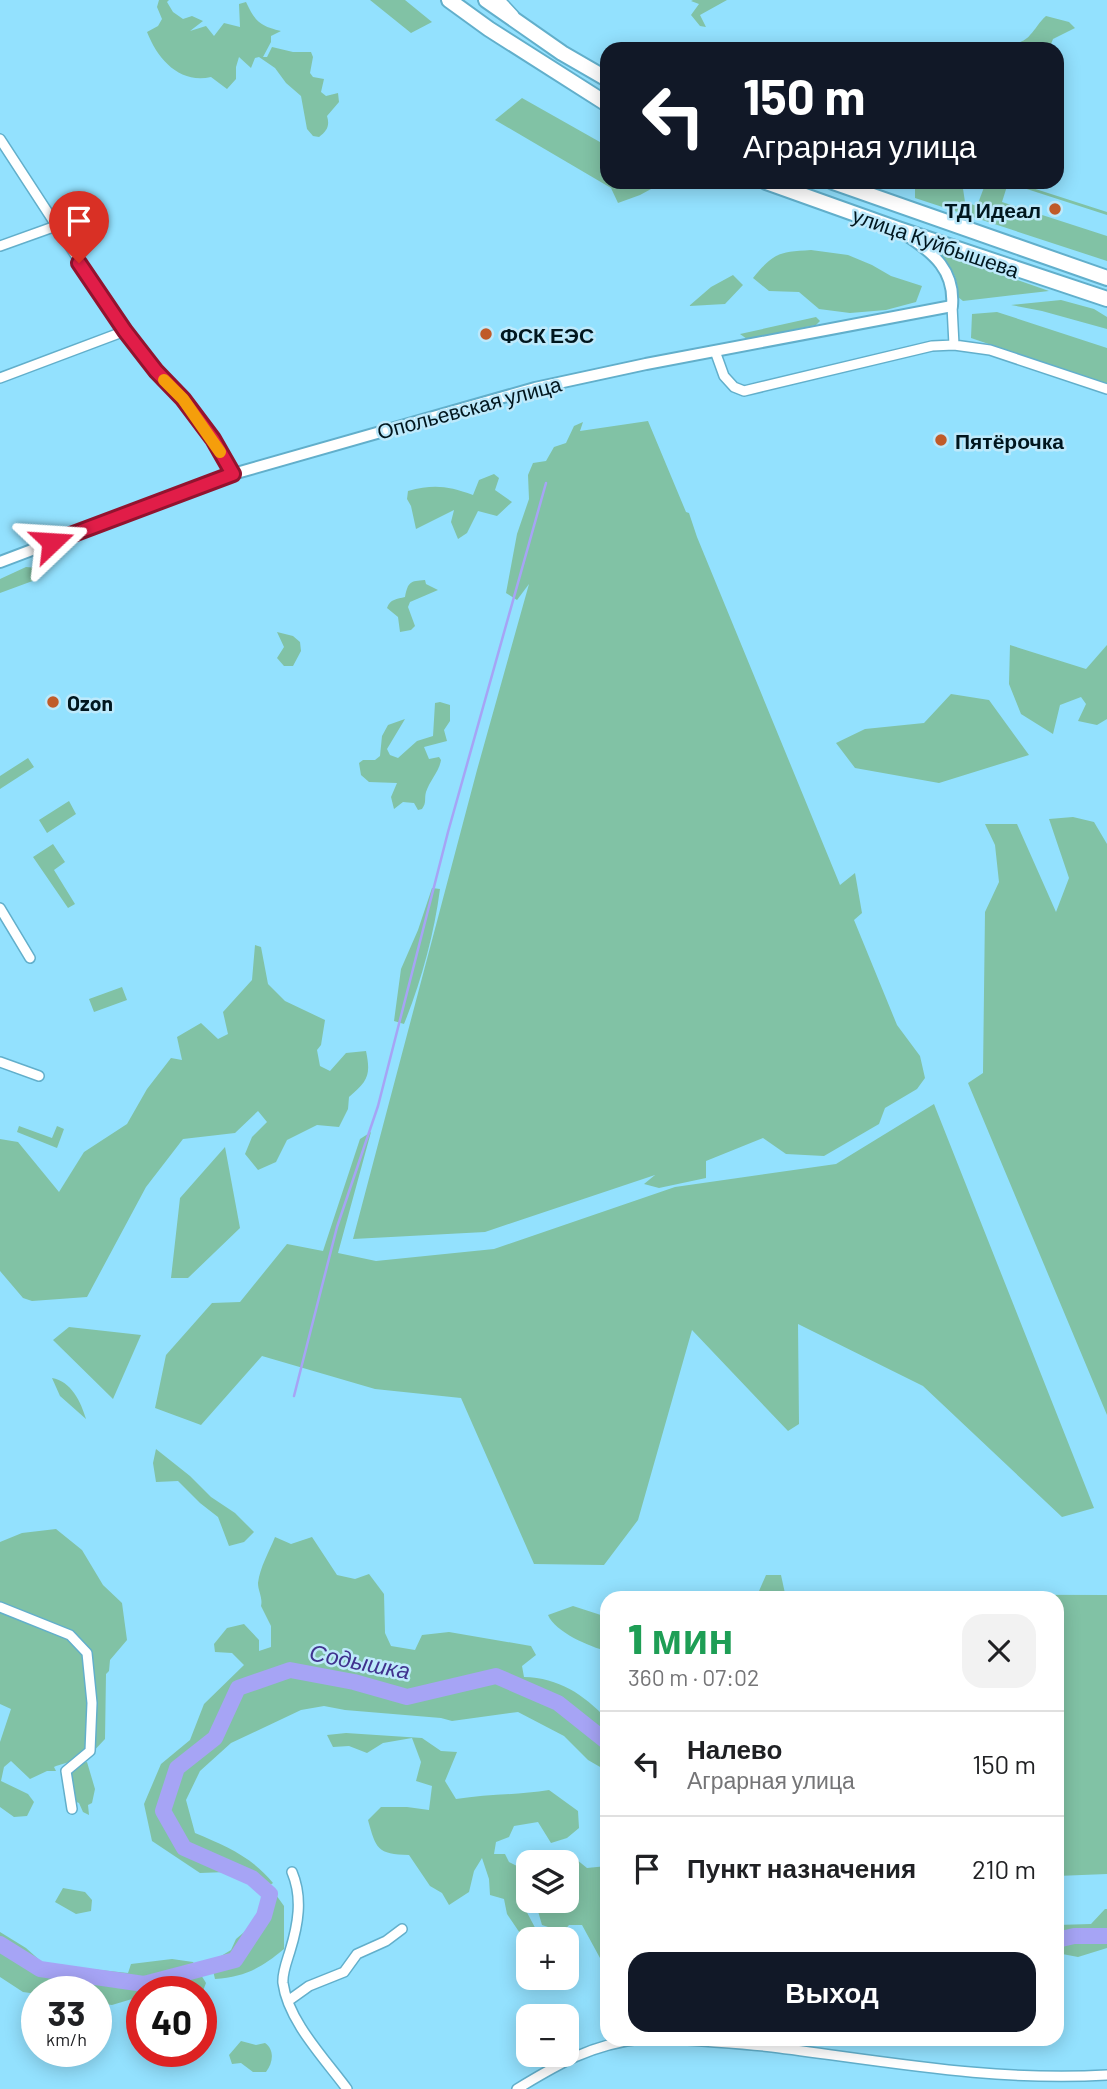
<!DOCTYPE html>
<html lang="ru">
<head>
<meta charset="utf-8">
<style>
	body { margin:0; font-family:Barlow,sans-serif; background:#f2f2f2; color:#202124; height:100vh; display:flex; flex-direction:column; font-size:26px; white-space:nowrap }
	* { box-sizing:border-box; margin:0 }
	p { font-size:23px; color:#757577 }
	.icon { flex:none; width:38px; height:38px; fill:none; stroke:currentColor; stroke-width:2; stroke-linecap:round; stroke-linejoin:round }
	.map { position:relative; flex:1; overflow:hidden }
	.side { position:absolute; left:600px; top:1591px; width:464px; height:455px; display:flex; flex-direction:column; background:#fff; border-radius:21px; box-shadow:0 4px 18px #0003 }
	.side>* { flex:none }
	.guide { position:absolute; left:600px; top:42px; width:464px; height:147px; border-radius:21px; box-shadow:0 4px 18px #0003; background:#111827; color:#fff; overflow:hidden }
	.fabs { position:absolute; left:516px; top:1850px; display:grid; gap:14px }
	.fabs a { display:grid; place-items:center; width:63px; height:63px; border-radius:14px; background:#fff; box-shadow:0 4px 18px #0003; font-size:35px }
	.speed { position:absolute; left:21px; top:1976px; display:flex; gap:14px; font-size:35px; font-weight:700; text-align:center }
	.speed>* { display:grid; place-content:center; width:91px; height:91px; border-radius:50%; background:#fff; box-shadow:0 4px 18px #0003; line-height:1 }
	.speed small { font-size:18px; font-weight:400 }
	.speed .limit { border:10px solid #d22; background:#fff; color:#111 }
	.pin { position:absolute; display:grid; place-items:center; width:60px; height:60px; color:#fff; margin:-72px -30px; border-radius:50% 50% 50% 0; rotate:-45deg; box-shadow:0 0 7px #0007 }
	.pin .icon { rotate:45deg }
	.me { position:absolute; width:77px; margin:-38px; rotate:70deg; stroke-linejoin:round; filter:drop-shadow(0 0 5px #0008) }
	.turn { display:flex; align-items:center; gap:24px; height:147px; padding:0 28px; font-size:32px }
	.turn .icon { width:91px; height:91px; stroke-width:2.5 }
	.turn b { display:block; font-size:49px; line-height:60px }
	.round { display:grid; place-items:center; flex:none; width:74px; height:74px; border-radius:21px; background:#f2f2f2 }
	.headline { display:flex; align-items:center; justify-content:space-between; height:119px; padding:0 28px }
	h1 { font-size:42px; font-weight:800; line-height:52px; color:#1e9e55 }
	.action { display:flex; gap:14px; margin-top:auto; padding:14px 28px }
	.action a { flex:1; height:80px; border-radius:21px; background:#111827; color:#fff; font-size:28px; font-weight:800; line-height:80px; text-align:center }
	ul { padding:0; list-style:none }
	li { display:flex; align-items:center; gap:21px; height:105px; padding:0 28px; border-top:2px solid #e0e0e0 }
	li div { flex:1 }
	li b { display:block; font-size:26px }
	li em { font-style:normal }
	.map>svg:first-child { display:block }
	.green { fill:#81c2a5; fill-rule:evenodd }
	.lines { fill:none; stroke-linecap:round; stroke-linejoin:round }
	.stream { stroke:#a6a4f5; stroke-width:2.5 }
	.river { stroke:#a6a4f5; stroke-width:16 }
	.minor-casing { stroke:#62afcb; stroke-width:12 }
	.tertiary-casing { stroke:#62afcb; stroke-width:14 }
	.trunk-casing { stroke:#62afcb; stroke-width:18 }
	.minor { stroke:#fff; stroke-width:9 }
	.tertiary { stroke:#fff; stroke-width:10 }
	.trunk { stroke:#fff; stroke-width:14 }
	.route-casing { stroke:#92132f; stroke-width:18 }
	.route { stroke:#e11d48; stroke-width:12 }
	.slow { stroke:#f59e0b; stroke-width:12 }
	.poi-dot { fill:#c05b29; stroke:#bde9fb; stroke-width:2.5 }
	.labels { text-anchor:middle; dominant-baseline:central; stroke-width:5; stroke-linejoin:round; paint-order:stroke }
	.poi-label { font-size:21px; font-weight:bold; fill:#00161e; stroke:#bde9fb; text-anchor:start }
	.street-label { font-size:21px; fill:#00161e; stroke:#bde9fb }
	.water-label { font-size:23px; font-style:italic; fill:#40328e; stroke:#bde9fb }
</style>
</head>
<body>
<div class="map">
<svg width="1107" height="2089" viewBox="0 0 1107 2089">
	<rect width="100%" height="100%" fill="#93e1fe"/>
	<path class="green" d="M159,0H169L167,2L173,12L183,19L192,16L203,21L190,31L206,26L214,36L224,23L240,27L239,4L246,2C255,21 259,26 281,31L271,36V42L263,57H267L272,47L293,52H311L313,57L310,73L313,77L324,79L321,92L326,96L338,93L339,102L327,116C330,126 327,131 319,137L313,136L307,129L301,96L286,83L275,68L259,57L255,58L251,68L239,57L236,67V79L227,89L211,77C180,84 158,60 147,32L158,26L162,19L157,7Z
		M370,0H405L432,22L411,33Z
		M693,0H727L700,15L706,27L700,26L691,15L699,4L691,1Z
		M1046,16L1069,22L1075,28L1053,39L1049,49H1010C1016,42 1025,42 1030,35C1036,29 1039,22 1046,16Z
		M522,98L607,146V182H664L640,195L618,203L611,188L495,120Z
		M915,182H962L965,202L977,206L986,182H1020V184L1107,212V215L1008,183L1002,202L1107,236V261L915,198Z
		M811,250L848,255L872,265L891,276L922,286L916,302L886,310L850,313L819,309L799,292L769,291L753,278C774,253 778,252 811,250Z
		M934,251L1049,291L963,301L958,297C959,277 950,263 934,251Z
		M733,275L743,285L725,304L689,306L711,287Z
		M1061,300L1094,309L1107,317V329L1042,311L1011,305Z
		M997,312L1107,348V384L971,338L972,314Z
		M816,317L820,321L816,325L747,339L740,334Z
		M648,421L686,512L689,513L697,537L840,885L855,873L862,913L854,920L897,1025L920,1056L925,1078L917,1089L885,1108L879,1124L824,1156L786,1154L763,1138L706,1161V1178L659,1188L644,1184L655,1175L485,1232L353,1239L477,770L529,584L517,600L506,593L517,534L529,499L528,475L533,463L546,461L554,447L566,443L574,426L583,422L580,431Z
		M494,474L499,478L495,490L512,502L497,516L478,511L467,533L458,539L451,522L454,510L416,529L411,506L407,499L408,491C434,484 448,486 473,495L479,480Z
		M26,567L38,568V579L0,593V579Z
		M425,580L426,584L438,590L410,602L408,607L415,626L411,630L400,632L398,617L387,608C390,599 397,599 405,597C408,582 410,581 425,580Z
		M277,632L293,636L300,642L301,651L293,666H284L277,658L284,647Z
		M1010,645L1086,669L1107,645V719L1097,725L1078,721L1086,704L1081,697L1060,705L1053,734L1021,714L1009,684Z
		M951,694L989,700L1029,755L939,783L855,768L836,743L865,729L924,723Z
		M440,702L450,705V721L444,730L447,741L424,747L429,759L439,757L441,760C439,772 430,780 426,792C424,799 427,802 422,809L418,810L414,803L403,802L394,809L391,797L397,783L369,782L361,775L359,763L363,760H375L380,756L382,736L388,725L405,719L387,749L390,755L398,758L417,741L433,736L435,703Z
		M28,758L34,767L0,789V776Z
		M69,801L76,814L47,833L39,820Z
		M1073,817L1094,822L1107,844V1415L968,1083L983,1073L985,912L999,882L995,845L985,824H1017L1056,912L1069,878L1049,819Z
		M53,844L65,862L54,870L75,904L68,908L33,857Z
		M432,888L440,889C434,935 421,982 404,1024L394,1021L401,969L418,930Z
		M255,945L261,947L268,984L285,1001L325,1020L321,1045L317,1050L320,1066L330,1071L346,1053L366,1051C371,1075 368,1081 349,1097L348,1109L339,1127L317,1125L287,1140L276,1162L258,1170L245,1154L252,1137L267,1122L258,1111L235,1133L183,1139L146,1187L87,1297L32,1301L23,1298L0,1271V1139L18,1142L59,1192L84,1152L127,1124L147,1089L171,1058L182,1060L177,1037L201,1023L218,1039L228,1034L223,1012L252,980Z
		M122,987L127,1000L94,1012L89,999Z
		M934,1104L1094,1508L1062,1517L923,1386L798,1324L799,1424L788,1431L692,1330L638,1520L604,1565L534,1564L461,1398L375,1389L262,1356L201,1425L155,1408L166,1355L212,1303L240,1302L287,1244L323,1251L360,1139L371,1132L338,1253L376,1261L494,1249L675,1187L836,1164Z
		M19,1126L52,1138L57,1126L64,1129L57,1148L17,1132Z
		M225,1147L240,1228L188,1278H171L180,1198Z
		M69,1327L141,1335L113,1399L53,1340Z
		M52,1378C71,1381 81,1402 86,1419L60,1396Z
		M156,1449L190,1476L211,1497L235,1513L254,1532L244,1542L229,1546L218,1517L200,1503L178,1481L156,1482L153,1463Z
		M56,1529L82,1550L103,1585L122,1603L127,1640L110,1660L109,1671L106,1674L105,1739L89,1756L56,1766L54,1767L56,1771H47L30,1779L11,1761L4,1767L1,1781L28,1794L34,1802L27,1816L14,1817L0,1807V1742L11,1709L0,1704V1542L22,1533Z
		M275,1537L291,1544L312,1537L337,1575L355,1579L369,1574L384,1594L385,1633L391,1646L415,1650L422,1635L449,1632L531,1646L536,1655L522,1666L524,1677C559,1678 583,1694 607,1719V1771L588,1760L564,1736L518,1712L452,1721L441,1718L345,1710L324,1706L301,1710L231,1743L200,1771L186,1800L195,1833C226,1846 252,1857 273,1883L267,1887L253,1871L200,1873L152,1841L144,1804L161,1764L190,1740L204,1704L244,1665L232,1653L215,1652L214,1644L227,1628L244,1624L259,1640V1651L271,1647V1626L261,1606C263,1598 258,1591 258,1583C260,1567 269,1552 275,1537Z
		M766,1575H781L786,1598H756Z
		M863,1594L1107,1595V1874L1057,1876V1598H863Z
		M573,1606L607,1617V1651C590,1647 555,1632 548,1615Z
		M346,1733L422,1738L441,1751L457,1752L445,1781L456,1799C487,1794 519,1795 549,1790L578,1811L579,1828L567,1838L551,1843L538,1822L514,1826L509,1837L496,1842L494,1854H505L509,1862L523,1869L531,1859L566,1851L587,1868L607,1866V1953L600,1958L582,1925H569L563,1932L542,1925L535,1901L522,1903L541,1939H528V1945L507,1914L504,1899L490,1895L489,1879L482,1858L474,1871L469,1892L449,1905L442,1893L430,1886L409,1855C377,1854 376,1849 368,1820L381,1807H407L429,1810L432,1786L416,1781L421,1762L412,1738L383,1743L367,1753L349,1746L333,1747L327,1735ZM528,1862H567V1900H528Z
		M87,1762L95,1789L92,1803L88,1805L89,1815L83,1812L79,1803L74,1801L67,1774L75,1764Z
		M63,1888L85,1892L92,1900L91,1911L76,1914L55,1902Z
		M274,1892L284,1906V1949C261,1968 245,1977 215,1979L211,1962L231,1950L236,1939L249,1928Z
		M1105,1909H1107V1948L1078,1957L1057,1953V1925L1091,1924Z
		M0,1932L26,1948L44,1964L128,1973L131,1964L172,1959L193,1962L206,1983L201,1996V1992H142V1996L112,2005L96,2003V1992H37V1994L23,1992L0,1977Z
		M241,2041L256,2045L265,2043C275,2050 273,2063 266,2072H253L241,2063L232,2064L229,2055Z"/>
	<g class="lines">
		<path class="stream" d="M294,1396L337,1227L378,1106L448,832L546,483"/>
		<path class="river" d="M1057,1940L1074,1936H1107
			M0,1944L40,1969L144,1984L235,1960L264,1916L270,1894L252,1878L184,1848L163,1811L177,1768L215,1738L238,1688L290,1670L354,1682L407,1697L496,1676L558,1703L607,1742"/>
		<g class="minor-casing">
			<path id="minor" d="M500,0L514,15
				M0,139L125,331L156,371L183,399L213,439L233,474
				M0,246L56,226
				M952,306L954,345
				M715,351L724,376L734,387L744,391L932,346L954,345L990,350L1107,389
				M0,378L125,331
				M0,908L30,958
				M0,1062L39,1076
				M0,1607L70,1635L87,1653L92,1703L90,1751L66,1771L72,1809
				M292,1872C303,1898 298,1925 290,1951C287,1961 282,1973 283,1983C288,2021 325,2059 347,2089
				M288,2001L309,1986L344,1972L357,1954L386,1941L402,1929
				M676,2039C708,2042 740,2043 772,2047C884,2061 994,2082 1107,2075
				M517,2089C558,2064 592,2044 641,2039"/>
		</g>
		<g class="tertiary-casing">
			<path id="tertiary" d="M0,562L233,474L535,388L646,364L952,306C955,271 934,253 906,235"/>
		</g>
		<g class="trunk-casing">
			<path id="trunk" d="M449,0L489,29L607,104
				M486,0L562,53L607,79
				M766,182L895,228L1107,299
				M833,182L1107,278"/>
		</g>
		<use href="#minor" class="minor"/>
		<use href="#tertiary" class="tertiary"/>
		<use href="#trunk" class="trunk"/>
	</g>
	<g class="lines">
		<g class="route-casing">
			<path id="route" d="M52,542L233,474L213,439L183,399L156,371L125,331L79,263"/>
		</g>
		<use href="#route" class="route"/>
		<path class="slow" d="M164,380L183,399L220,452"/>
	</g>
	<g class="poi-dot">
		<circle cx="1055" cy="209" r="7"/>
		<circle cx="486" cy="334" r="7"/>
		<circle cx="941" cy="440" r="7"/>
		<circle cx="53" cy="702" r="7"/>
	</g>
	<g class="labels">
		<g class="poi-label">
			<text x="1041" y="209" text-anchor="end">ТД Идеал</text>
			<text x="500" y="334">ФСК ЕЭС</text>
			<text x="955" y="440">Пятёрочка</text>
			<text x="67" y="702">Ozon</text>
		</g>
		<g class="street-label">
			<text transform="translate(936 242) rotate(19)">улица Куйбышева</text>
			<text transform="translate(469 407) rotate(-15)">Опольевская улица</text>
		</g>
		<g class="water-label">
			<text transform="translate(360 1661) rotate(11)">Содышка</text>
		</g>
	</g>
</svg>
<div class="fabs">
<a><svg class="icon" aria-label="layers" viewBox="0 0 24 24"><path d="M12 4l9 5-9 5-9-5zM3 14l9 5 9-5"/></svg></a>
<a>+</a>
<a>−</a>
</div>
<div class="speed"><div>33<small>km/h</small></div><div class="limit">40</div></div>
<div class="pin" style="left:79px;top:263px;background:#d93025"><svg class="icon" aria-label="arrive" viewBox="0 0 24 24"><path d="M6 21V4h12l-3 4 3 4H6"/></svg></div>
<svg class="me" style="left:52px;top:542px" viewBox="-20 -20 40 40"><path d="M0-17L14 15 0 8-14 15z" fill="#e11d48" stroke="#fff" stroke-width="4"/></svg>
<div class="guide">
<div class="turn"><svg class="icon" aria-label="left" viewBox="0 0 24 24"><path d="M17 20v-9H6M10 6l-5 5 5 5"/></svg><div><b>150 m</b>Аграрная улица</div></div>
</div>
<section class="side">
<div class="headline"><div><h1>1 мин</h1><p>360 m · 07:02</p></div><a class="round"><svg class="icon" aria-label="close" viewBox="0 0 24 24"><path d="M6 6l12 12M18 6L6 18"/></svg></a></div>
<ul>
<li><svg class="icon" aria-label="left" viewBox="0 0 24 24"><path d="M17 20v-9H6M10 6l-5 5 5 5"/></svg><div><b>Налево</b><p>Аграрная улица</p></div><em>150 m</em></li>
<li><svg class="icon" aria-label="arrive" viewBox="0 0 24 24"><path d="M6 21V4h12l-3 4 3 4H6"/></svg><div><b>Пункт назначения</b></div><em>210 m</em></li>
</ul>
<div class="action"><a>Выход</a></div>
</section>
</div>
</body>
</html>
